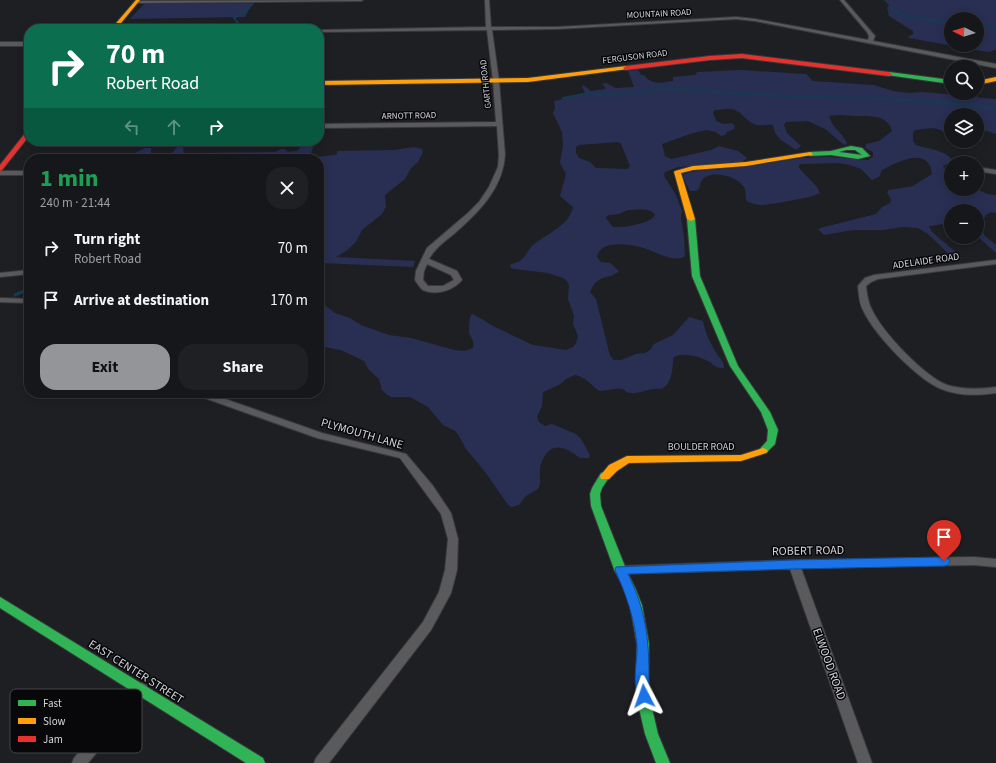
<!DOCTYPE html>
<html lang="en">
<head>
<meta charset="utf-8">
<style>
	body { margin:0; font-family:"Source Sans 3",sans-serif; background:#1f2023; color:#f1f3f6; height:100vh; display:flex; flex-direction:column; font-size:15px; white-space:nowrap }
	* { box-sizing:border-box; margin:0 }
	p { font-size:13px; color:#9e9fa2 }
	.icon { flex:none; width:22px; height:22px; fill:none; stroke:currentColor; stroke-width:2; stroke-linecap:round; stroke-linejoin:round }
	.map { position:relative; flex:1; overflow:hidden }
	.drawer { position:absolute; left:24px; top:154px; width:300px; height:244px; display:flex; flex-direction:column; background:#16171a; border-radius:16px; box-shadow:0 2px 10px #0003,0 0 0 1px #353639 }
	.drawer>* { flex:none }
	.banner { position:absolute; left:24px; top:24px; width:300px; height:122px; border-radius:16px; box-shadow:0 2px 10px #0003,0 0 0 1px #353639; background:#0b6e4f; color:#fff; overflow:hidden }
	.needle { width:26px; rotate:275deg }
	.fabs { position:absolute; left:944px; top:12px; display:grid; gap:8px }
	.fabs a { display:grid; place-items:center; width:40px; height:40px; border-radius:50%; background:#16171a; box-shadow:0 2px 10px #0003,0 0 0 1px #353639; font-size:20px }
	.pin { position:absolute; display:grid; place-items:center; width:34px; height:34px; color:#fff; margin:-41px -17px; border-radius:50% 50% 50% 0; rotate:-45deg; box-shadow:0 0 4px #0007 }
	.pin .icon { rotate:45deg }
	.me { position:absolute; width:44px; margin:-22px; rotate:356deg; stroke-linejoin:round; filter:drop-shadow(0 0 3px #0008) }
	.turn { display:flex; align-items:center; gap:14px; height:84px; padding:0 16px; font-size:18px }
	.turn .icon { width:52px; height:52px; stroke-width:2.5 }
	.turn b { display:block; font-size:28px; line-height:34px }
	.lanes { display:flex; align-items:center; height:38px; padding:0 16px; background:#0003; justify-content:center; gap:20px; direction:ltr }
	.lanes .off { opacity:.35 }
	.round { display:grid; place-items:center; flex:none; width:42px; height:42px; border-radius:16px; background:#1f2023 }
	.head { display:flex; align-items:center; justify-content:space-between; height:68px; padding:0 16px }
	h1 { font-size:24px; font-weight:700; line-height:30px; color:#1e9e55 }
	.button { display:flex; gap:8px; margin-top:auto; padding:8px 16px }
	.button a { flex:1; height:46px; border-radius:16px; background:#949599; color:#111; font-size:16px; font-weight:700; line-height:46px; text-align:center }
	.button a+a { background:#1f2023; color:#f1f3f6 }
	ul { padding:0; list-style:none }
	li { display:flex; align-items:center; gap:12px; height:52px; padding:0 16px }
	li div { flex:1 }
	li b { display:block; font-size:15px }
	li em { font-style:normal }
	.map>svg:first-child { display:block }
	.green { fill:#282f53; fill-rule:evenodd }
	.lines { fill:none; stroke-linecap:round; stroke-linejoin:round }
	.stream-far2 { stroke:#163b52; stroke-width:2 }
	.stream-far1 { stroke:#163b52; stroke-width:2.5 }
	.stream { stroke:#163b52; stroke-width:3 }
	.street-casing { stroke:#393a3d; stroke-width:2 }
	.fast-casing { stroke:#393a3d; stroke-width:2 }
	.slow-casing { stroke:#393a3d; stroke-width:2 }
	.jam-casing { stroke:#393a3d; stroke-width:2 }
	.street { fill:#5a5a5d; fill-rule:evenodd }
	.fast { fill:#30b455; fill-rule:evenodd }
	.slow { fill:#ff9f0a; fill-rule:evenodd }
	.jam { fill:#e5322d; fill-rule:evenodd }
	.route { fill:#1a73e8; stroke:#114b97 }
	.labels { text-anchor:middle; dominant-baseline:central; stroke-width:3; stroke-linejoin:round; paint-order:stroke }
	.far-street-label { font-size:9px; fill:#d3d4d8; stroke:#08080b }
	.street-label { font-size:10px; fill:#d3d4d8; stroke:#08080b }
	.near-street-label { font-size:12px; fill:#d3d4d8; stroke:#08080b }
	.key { fill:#08080b; stroke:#454548; stroke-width:1 }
	.key-label { font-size:11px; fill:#d3d4d8 }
</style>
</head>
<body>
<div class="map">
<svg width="996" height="763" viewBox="0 0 996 763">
	<rect width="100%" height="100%" fill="#1e1f23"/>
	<path class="green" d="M884,0H996V49L989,52L981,51L909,38L908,37L913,34V31L889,16L887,8L889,5ZM951,19H977V45H951Z
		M252,3L245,17L130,19L144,4Z
		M638,70L641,75H644C651,85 662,83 673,81V77L695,75L697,72L740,70L806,74L813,81L874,85L893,91L909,93L922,92L959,95L969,94L981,98L996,99V134L977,128V115H951V137C937,125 931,128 915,130L913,133V141L916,145C928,149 946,150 953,161L943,166L945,169L951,172V189H977L987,194L996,195V213C985,209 985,220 979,226L985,236L996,245V253L977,236V211H951V223L929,226L932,232L958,254L961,258H955L951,256L928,234L918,228L903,227L883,230H853L824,235L818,229L824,227L876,214L882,207L890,203L891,200L887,192L889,190L913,186L932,174C929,145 897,162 882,170L879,177L872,180L861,169L850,165L839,163L801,164L799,165V168L817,187L820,193C816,197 769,205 761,205C756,205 752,203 748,202C744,198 747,193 744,187C737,176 711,169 702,180C700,183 700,186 699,189L695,191H690L682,175L690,172L745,167L802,158L828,157L868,160L873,157V152L865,148L866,144L879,141L892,131C888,114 868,116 855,116C846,116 838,114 829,116C832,128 841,131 847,143L846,145L843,144L825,129L808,121L786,122L784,125L787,133L801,146L796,150L781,140L775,133L773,125C767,124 763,126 757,125C746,123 742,110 731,109C726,108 720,110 715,110L713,112L716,121L724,124L732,123L735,126L734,129L727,132L725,135L721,136L716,132L707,130L693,133L662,144L665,156L671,159L711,150L719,146L738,151L747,158L742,162L678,167L665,172L664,176L676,195L682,211L681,218L684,237L685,256C675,264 654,251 644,248C631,244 600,239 597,257L601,262L610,263L619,271C608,281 599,272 590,292L596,299L610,356L614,360H621L636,354L645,353L650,350L654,344L673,335L689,317L703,321C705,332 711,345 717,354C720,359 724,361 724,368C716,368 715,366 710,362C701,357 682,351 673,358C673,368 672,385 661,389C650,387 640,394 630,393C627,393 625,390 622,389C614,388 608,391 601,391C596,391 587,377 575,375L566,379L559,385L543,392L542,406L537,417L539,422L545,426L552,424L576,434L581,439L590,455L589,458H580C574,454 569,449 561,448C548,445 541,460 540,470C539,477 542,483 538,489L526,496L519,505L511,507L508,505L486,473L466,449L459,436L455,431L443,425L428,407L410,397H391L386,394L382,390L379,379L369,370L364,361L341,350L319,346V298L327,307L335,313L350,318L361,325L389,335L411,338L454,350L464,351L473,348C475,341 470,337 469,332C469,327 469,319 471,315L473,314L493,326L533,345L566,350L573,347L576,343L578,336L573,324L574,316L568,299L569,285L567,281L563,278L548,273L514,269L511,268L510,265C513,263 518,263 521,260C526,256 528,250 533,245C546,234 569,226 573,207L560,196L566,174L560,163L563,145L562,132L553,113L555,108L554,101L585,94L582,86L583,85L591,91L605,89V87L602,84L606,83L616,88L634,87L628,71ZM618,142L621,144L630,166L627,169L596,168L590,162L579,158L576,153V147L579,145ZM628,210C637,210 651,207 655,215C651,224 622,228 613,227L606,218V217L609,215L619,214Z
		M308,142L314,144L310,156L318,157L334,155L337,154V151L394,150L414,147L422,149L423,152L418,162L411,168L405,179L385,195L386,207L382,214L362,230L356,242L346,251L336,257L415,261L413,267L320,263L322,269L319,276V159H118L120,154H133L145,148H151V154L172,153L178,146L183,147L184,153L275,152L282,149L286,150L288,152L297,151L303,145Z"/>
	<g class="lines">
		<path class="stream-far2" d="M891,9L907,17L951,22
			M977,25L996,28
			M234,29L238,27L235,24L238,23L234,18L246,11L253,3
			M563,98L590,93L599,95L627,94L669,88L757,95L910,100L996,108"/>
		<path class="stream-far1" d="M146,159L151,155"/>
		<path class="stream" d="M15,295L22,292L29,286"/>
		<g class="street-casing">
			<path id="street" d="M363,0L361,1L136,3L134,2L136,1Z
				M485,0H489L491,27H557L736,17L755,19L868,40L869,36L867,32L840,0H844L875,36L873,41L996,64V68L755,21L736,19L557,29L492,30L499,81L505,155C503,188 479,212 455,233C445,241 435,248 429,259L457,271L462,280C454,290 436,296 423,290C420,288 417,283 415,280L416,271L427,248L468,213L479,202L489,187L498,167L499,155L497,126L319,128V124L496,122L493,81L487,30L319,32V30L486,27ZM427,264L451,275L454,280L443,286H428L423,280L424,271Z
				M0,42H29V46H0Z
				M977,167L996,170V174L977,171Z
				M0,171H29V175H0Z
				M996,260V264L878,279L871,282L866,286C867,295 868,302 872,310C883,333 924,376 947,385C963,390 980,389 996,387V393C977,396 957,396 939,388C915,377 874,334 863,310C859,302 859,295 858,286L865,278L874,275Z
				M29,270V274L0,277V273Z
				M0,298L29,299V303L0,302Z
				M194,393H208L322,433L406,454L433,486L451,513L458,539L457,570L451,593L431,630L329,763H314L316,758L423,622L439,592L445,570L448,539L441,514L400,458L317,438L196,395Z
				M974,557L996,559V567L974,565L801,568L872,763H858L790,569L620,574L616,573L614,570L616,567L620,566L794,560Z
				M142,683L146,685L148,689L146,693L88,763H72L74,758L138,685Z"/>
		</g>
		<g class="fast-casing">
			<path id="fast" d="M889,72L951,80V84L887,75V73Z
				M851,146L862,148L870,156L858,159L831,155L810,156L807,154L810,152L831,151ZM846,150H855L862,155L839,152Z
				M688,217H691L695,219L700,276L738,366L770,412L778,430L775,444L766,453H760L758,451L767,441L768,430L761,412L730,366L692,276L687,219Z
				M605,472L609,473L610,476L602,488L600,494L601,506L626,569L636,590L642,605L649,644L648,684L651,704L658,734L670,763H656L645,734L638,704L636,684L637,644L630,605L625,590L614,569L591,506L590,494L592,488L601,473Z
				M0,597L263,758L265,763H246L0,608Z"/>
		</g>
		<g class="slow-casing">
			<path id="slow" d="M136,0H140L116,29H111Z
				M626,66L629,68L628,69L528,82L319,85V81L528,78Z
				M996,77V81L977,85V81Z
				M810,152L813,154L812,155L746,166L693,170L681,173L695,219L691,221L687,219L674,172L675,171L693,166L746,162Z
				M763,448L766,449L768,451L766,453L741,461L629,463L617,471L609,479H601L600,476L609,465L627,456L741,455Z"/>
		</g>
		<g class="jam-casing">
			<path id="jam" d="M742,54L889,72L892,74L889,76L742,58L710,60L626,70L623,68L626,66L710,56Z
				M29,130V136L2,170L0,171V165L27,131Z"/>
		</g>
		<use href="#street" class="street"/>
		<use href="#fast" class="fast"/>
		<use href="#slow" class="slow"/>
		<use href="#jam" class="jam"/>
	</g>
	<path class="route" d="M944,557L948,558L950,561L948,565L944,566L794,569L628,574C646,611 649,638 649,679C649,686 651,693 648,700L644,701L639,700C631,683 638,662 637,644C634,617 626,594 615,570L616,567L794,560Z"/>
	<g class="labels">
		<g class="far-street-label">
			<text transform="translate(659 14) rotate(-3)">MOUNTAIN ROAD</text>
			<text transform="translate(635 57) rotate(-7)">FERGUSON ROAD</text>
			<text transform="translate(486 84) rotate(-96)">GARTH ROAD</text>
			<text transform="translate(409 116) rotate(-1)">ARNOTT ROAD</text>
		</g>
		<g class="street-label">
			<text transform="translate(926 261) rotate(-8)">ADELAIDE ROAD</text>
			<text x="701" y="447">BOULDER ROAD</text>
		</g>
		<g class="near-street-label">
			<text transform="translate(362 434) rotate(16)">PLYMOUTH LANE</text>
			<text transform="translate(808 551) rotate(-1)">ROBERT ROAD</text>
			<text transform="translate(829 664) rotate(70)">ELWOOD ROAD</text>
			<text transform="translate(136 672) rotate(32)">EAST CENTER STREET</text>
		</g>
	</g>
	<rect x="10" y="689" width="132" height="64" rx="6" class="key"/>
	<rect x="18" y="700" width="18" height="6" fill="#30b455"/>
	<rect x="18" y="718" width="18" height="6" fill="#ff9f0a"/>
	<rect x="18" y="736" width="18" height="6" fill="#e5322d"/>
	<g class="key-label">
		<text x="43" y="707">Fast</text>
		<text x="43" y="725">Slow</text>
		<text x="43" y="743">Jam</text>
	</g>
</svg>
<div class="fabs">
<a><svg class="needle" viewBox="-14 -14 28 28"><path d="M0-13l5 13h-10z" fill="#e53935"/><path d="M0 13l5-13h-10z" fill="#9e9fa2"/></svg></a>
<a><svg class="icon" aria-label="search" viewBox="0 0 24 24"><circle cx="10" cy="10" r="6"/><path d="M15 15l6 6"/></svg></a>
<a><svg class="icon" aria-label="layers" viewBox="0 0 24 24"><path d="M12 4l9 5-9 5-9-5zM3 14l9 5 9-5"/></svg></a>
<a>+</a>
<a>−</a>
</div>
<div class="pin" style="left:944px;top:561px;background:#d93025"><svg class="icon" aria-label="arrive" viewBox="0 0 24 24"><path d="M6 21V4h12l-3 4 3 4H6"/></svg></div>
<svg class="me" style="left:644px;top:696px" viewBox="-20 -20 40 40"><path d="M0-17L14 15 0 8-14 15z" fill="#1a73e8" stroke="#fff" stroke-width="4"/></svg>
<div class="banner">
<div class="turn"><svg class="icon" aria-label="right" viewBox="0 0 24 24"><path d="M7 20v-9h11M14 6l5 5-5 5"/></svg><div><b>70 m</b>Robert Road</div></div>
<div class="lanes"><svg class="icon off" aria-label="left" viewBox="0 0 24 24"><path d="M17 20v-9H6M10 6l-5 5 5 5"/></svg><svg class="icon off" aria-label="ahead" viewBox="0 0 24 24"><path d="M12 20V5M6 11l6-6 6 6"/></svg><svg class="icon" aria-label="right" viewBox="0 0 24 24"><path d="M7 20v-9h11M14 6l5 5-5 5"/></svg></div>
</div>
<section class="drawer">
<div class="head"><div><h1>1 min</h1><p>240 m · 21:44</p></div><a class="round"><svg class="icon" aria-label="close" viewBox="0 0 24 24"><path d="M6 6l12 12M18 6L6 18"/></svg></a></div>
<ul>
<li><svg class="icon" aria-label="right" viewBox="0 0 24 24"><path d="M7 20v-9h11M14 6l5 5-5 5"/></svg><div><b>Turn right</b><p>Robert Road</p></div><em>70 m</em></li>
<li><svg class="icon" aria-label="arrive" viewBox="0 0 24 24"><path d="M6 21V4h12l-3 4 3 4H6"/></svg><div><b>Arrive at destination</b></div><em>170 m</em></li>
</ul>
<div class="button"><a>Exit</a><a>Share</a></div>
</section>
</div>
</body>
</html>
